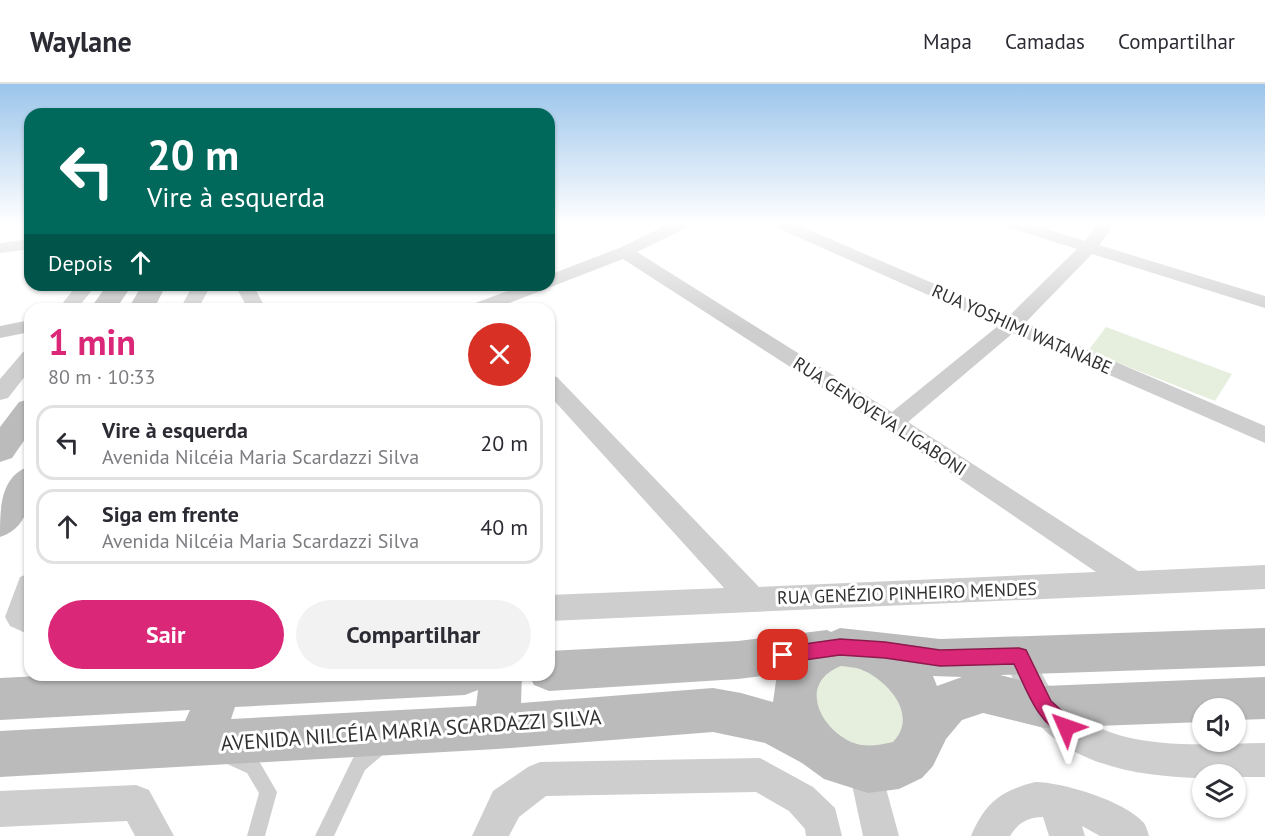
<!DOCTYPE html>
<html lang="pt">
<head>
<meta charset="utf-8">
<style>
	body { margin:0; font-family:"PT Sans",sans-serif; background:#f2f2f3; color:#2b2b33; height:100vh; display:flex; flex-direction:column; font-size:22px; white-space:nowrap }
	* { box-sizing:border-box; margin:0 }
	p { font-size:20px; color:#7c7c81 }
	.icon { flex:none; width:33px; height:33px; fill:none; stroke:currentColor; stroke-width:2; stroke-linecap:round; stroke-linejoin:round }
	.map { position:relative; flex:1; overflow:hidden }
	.details { position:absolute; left:24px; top:219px; width:531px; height:378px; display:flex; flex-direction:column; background:#fff; border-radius:18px; box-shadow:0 2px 4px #0004 }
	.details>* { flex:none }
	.top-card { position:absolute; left:24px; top:24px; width:531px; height:183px; border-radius:18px; box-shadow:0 2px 4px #0004; background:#00695c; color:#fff; overflow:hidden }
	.tools { position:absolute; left:1192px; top:614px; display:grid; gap:12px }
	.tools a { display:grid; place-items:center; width:54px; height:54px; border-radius:50%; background:#fff; box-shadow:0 2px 4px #0004; font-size:30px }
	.pin { position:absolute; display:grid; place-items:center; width:51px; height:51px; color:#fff; margin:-26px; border-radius:12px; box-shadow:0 3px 9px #0006 }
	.me { position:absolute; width:66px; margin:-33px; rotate:313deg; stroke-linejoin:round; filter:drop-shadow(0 0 4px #0008) }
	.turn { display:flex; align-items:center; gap:21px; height:126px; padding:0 24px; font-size:27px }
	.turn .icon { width:78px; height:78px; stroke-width:2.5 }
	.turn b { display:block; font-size:42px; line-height:51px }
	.then { display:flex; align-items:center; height:57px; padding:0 24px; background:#0003; gap:12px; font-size:22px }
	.round { display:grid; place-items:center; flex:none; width:63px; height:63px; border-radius:32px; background:#f2f2f3 }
	.overview { display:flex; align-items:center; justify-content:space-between; height:102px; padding:0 24px }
	h1 { font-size:36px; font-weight:800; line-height:45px; color:#db2777 }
	.cta { display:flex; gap:12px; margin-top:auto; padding:12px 24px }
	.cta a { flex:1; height:69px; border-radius:36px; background:#db2777; color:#fff; font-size:24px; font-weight:800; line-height:69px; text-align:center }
	.cta a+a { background:#f2f2f3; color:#2b2b33 }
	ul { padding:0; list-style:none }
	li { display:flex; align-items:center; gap:18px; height:75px; margin:0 12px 9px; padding:0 12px; border:3px solid #e1e1e2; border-radius:18px }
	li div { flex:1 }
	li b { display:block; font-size:22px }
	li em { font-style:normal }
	header { display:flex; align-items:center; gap:36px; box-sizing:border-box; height:84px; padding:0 30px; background:#fff; border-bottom:2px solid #e1e1e2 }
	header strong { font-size:28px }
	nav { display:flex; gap:33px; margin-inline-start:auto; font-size:21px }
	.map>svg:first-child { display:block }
	.green { fill:#e6efde }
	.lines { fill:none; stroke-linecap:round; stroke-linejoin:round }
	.lane { fill:#cecece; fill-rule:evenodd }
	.street { fill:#cecece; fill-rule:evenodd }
	.secondary { fill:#bbb; fill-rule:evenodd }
	.route { fill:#db2777; stroke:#8e194d; stroke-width:1.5 }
	.labels { text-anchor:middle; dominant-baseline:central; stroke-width:6; stroke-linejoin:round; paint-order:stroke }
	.street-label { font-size:18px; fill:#313131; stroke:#fff }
	.near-street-label { font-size:21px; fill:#313131; stroke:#fff }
</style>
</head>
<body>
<header>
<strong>Waylane</strong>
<nav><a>Mapa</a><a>Camadas</a><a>Compartilhar</a></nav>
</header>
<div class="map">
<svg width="1265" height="752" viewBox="0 0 1265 752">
	<rect width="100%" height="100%" fill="#fff"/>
	<path class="green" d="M1106,243L1232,290L1215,317L1088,267Z
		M854,580L886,595L905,626L903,643L896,656L882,664L845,660L817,633L815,600L837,581Z"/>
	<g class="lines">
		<path class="lane" d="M379,655L385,657L387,663L385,669L365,686L334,752H315L353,674L373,657Z
			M231,665L259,677L277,708L265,752H247L259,709L247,689L225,679L223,673L225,667Z"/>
		<path class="street" d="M671,139H692L690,142L637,168L892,328L998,242L773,142L771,139H793L1009,232L1077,165L1004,142L1002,139H1027L1085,157L1099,139H1116L1099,161L1265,212V224L1092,170L1025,239L1265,342V359L1013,249L908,338L1138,487L1265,481V505L549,537V511L724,504L549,311V291L557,293L759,503L1096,488L885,344L623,175L494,225H468L470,221L523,201H549V191L619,164Z
			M30,155V165L0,169V159Z
			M77,201H96L77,225H58Z
			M193,201H211L198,225H180Z
			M235,201H253L266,225H248Z
			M30,236V248L0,254V242Z
			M30,266V286L8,314L0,316V295L23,268Z
			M30,489V551L10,542L5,533L20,493Z
			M1019,558L1030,562C1037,577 1042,594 1053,608C1101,671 1195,660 1265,659V693H1236V690H1203V694C1143,693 1070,683 1031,631C1018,614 1012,591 1004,572L1008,562Z
			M866,670L878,675L899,752H863L849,687L854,675Z
			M760,674L813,703L835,724L842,752H806L805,745L789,727L756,708L546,712L519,733L509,752H472L493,707L528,683L540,678Z
			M1035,698C1062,698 1125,717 1144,739C1146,742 1148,748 1149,752H1100L1082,742L1085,752H1049L1043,733C1028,733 1018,739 1010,752H971C985,719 1000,707 1035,698Z
			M136,701L149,706L174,752H135L127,737L0,743V707Z"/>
		<path class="secondary" d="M107,201H132L116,225H90Z
			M142,201H166L154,225H128Z
			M30,315V348L12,374L0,378V343L19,318Z
			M30,382C30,410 33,442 0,453C0,424 0,392 30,382Z
			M840,544L940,555L1265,544V582L1000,591L1044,602L1265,593V635L1236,636V624H1203V638L1044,644L983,629L962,636L946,655L933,682L922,694L899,705L868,709L824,695L802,679L765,659L713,648L497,665L0,693V647L185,637L190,626L0,636V594L59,591H522L521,619L713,604L741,609L773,618L777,590L738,595L549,607L534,601L529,591H549V567L738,557L827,546L831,548ZM841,582C847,583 854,583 860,585C888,596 919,631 893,658C879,661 865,664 851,658C819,643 798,599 841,582ZM933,592L962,593L937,602ZM478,606L476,622L231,635L235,623L465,611Z"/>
	</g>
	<linearGradient id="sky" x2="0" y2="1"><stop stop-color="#9bc5eb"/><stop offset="0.57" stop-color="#fff"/><stop offset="1" stop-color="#fff" stop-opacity="0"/></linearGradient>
	<rect width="1265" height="244" fill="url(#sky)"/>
	<path class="route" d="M840,555L885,558L940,566L1019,564L1026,566L1051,617L1072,636L1075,643L1072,649L1066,652C1037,640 1027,606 1014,580L940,582L885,574L840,571L783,579L777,576L775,571L777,565L783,563Z"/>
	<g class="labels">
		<g class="street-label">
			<text transform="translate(1022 245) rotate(24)">RUA YOSHIMI WATANABE</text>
			<text transform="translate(880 332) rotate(33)">RUA GENOVEVA LIGABONI</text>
			<text transform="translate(907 509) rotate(-2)">RUA GENÉZIO PINHEIRO MENDES</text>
		</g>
		<g class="near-street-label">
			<text transform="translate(411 646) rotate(-4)">AVENIDA NILCÉIA MARIA SCARDAZZI SILVA</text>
		</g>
	</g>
</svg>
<div class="tools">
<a><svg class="icon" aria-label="sound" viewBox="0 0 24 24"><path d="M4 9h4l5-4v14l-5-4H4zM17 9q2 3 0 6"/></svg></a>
<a><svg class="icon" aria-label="layers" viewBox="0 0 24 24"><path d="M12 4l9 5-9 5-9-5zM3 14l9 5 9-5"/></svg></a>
</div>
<div class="pin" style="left:783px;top:571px;background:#d93025"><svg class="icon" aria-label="arrive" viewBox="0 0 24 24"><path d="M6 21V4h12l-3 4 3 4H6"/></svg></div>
<svg class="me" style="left:1066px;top:643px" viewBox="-20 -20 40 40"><path d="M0-17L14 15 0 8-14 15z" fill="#db2777" stroke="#fff" stroke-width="4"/></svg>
<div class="top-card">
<div class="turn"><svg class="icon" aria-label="left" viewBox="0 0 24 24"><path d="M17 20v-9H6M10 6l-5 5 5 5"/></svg><div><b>20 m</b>Vire à esquerda</div></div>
<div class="then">Depois<svg class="icon" aria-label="ahead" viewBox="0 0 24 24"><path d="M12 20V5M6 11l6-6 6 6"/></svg></div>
</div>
<section class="details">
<div class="overview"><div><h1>1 min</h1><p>80 m · 10:33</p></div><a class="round" style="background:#d93025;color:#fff"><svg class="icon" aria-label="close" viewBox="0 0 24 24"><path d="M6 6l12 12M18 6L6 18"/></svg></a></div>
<ul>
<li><svg class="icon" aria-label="left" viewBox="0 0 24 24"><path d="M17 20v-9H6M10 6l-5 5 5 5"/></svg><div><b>Vire à esquerda</b><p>Avenida Nilcéia Maria Scardazzi Silva</p></div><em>20 m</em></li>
<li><svg class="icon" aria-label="ahead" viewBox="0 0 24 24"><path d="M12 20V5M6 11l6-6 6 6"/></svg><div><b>Siga em frente</b><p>Avenida Nilcéia Maria Scardazzi Silva</p></div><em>40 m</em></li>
</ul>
<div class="cta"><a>Sair</a><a>Compartilhar</a></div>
</section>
</div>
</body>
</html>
